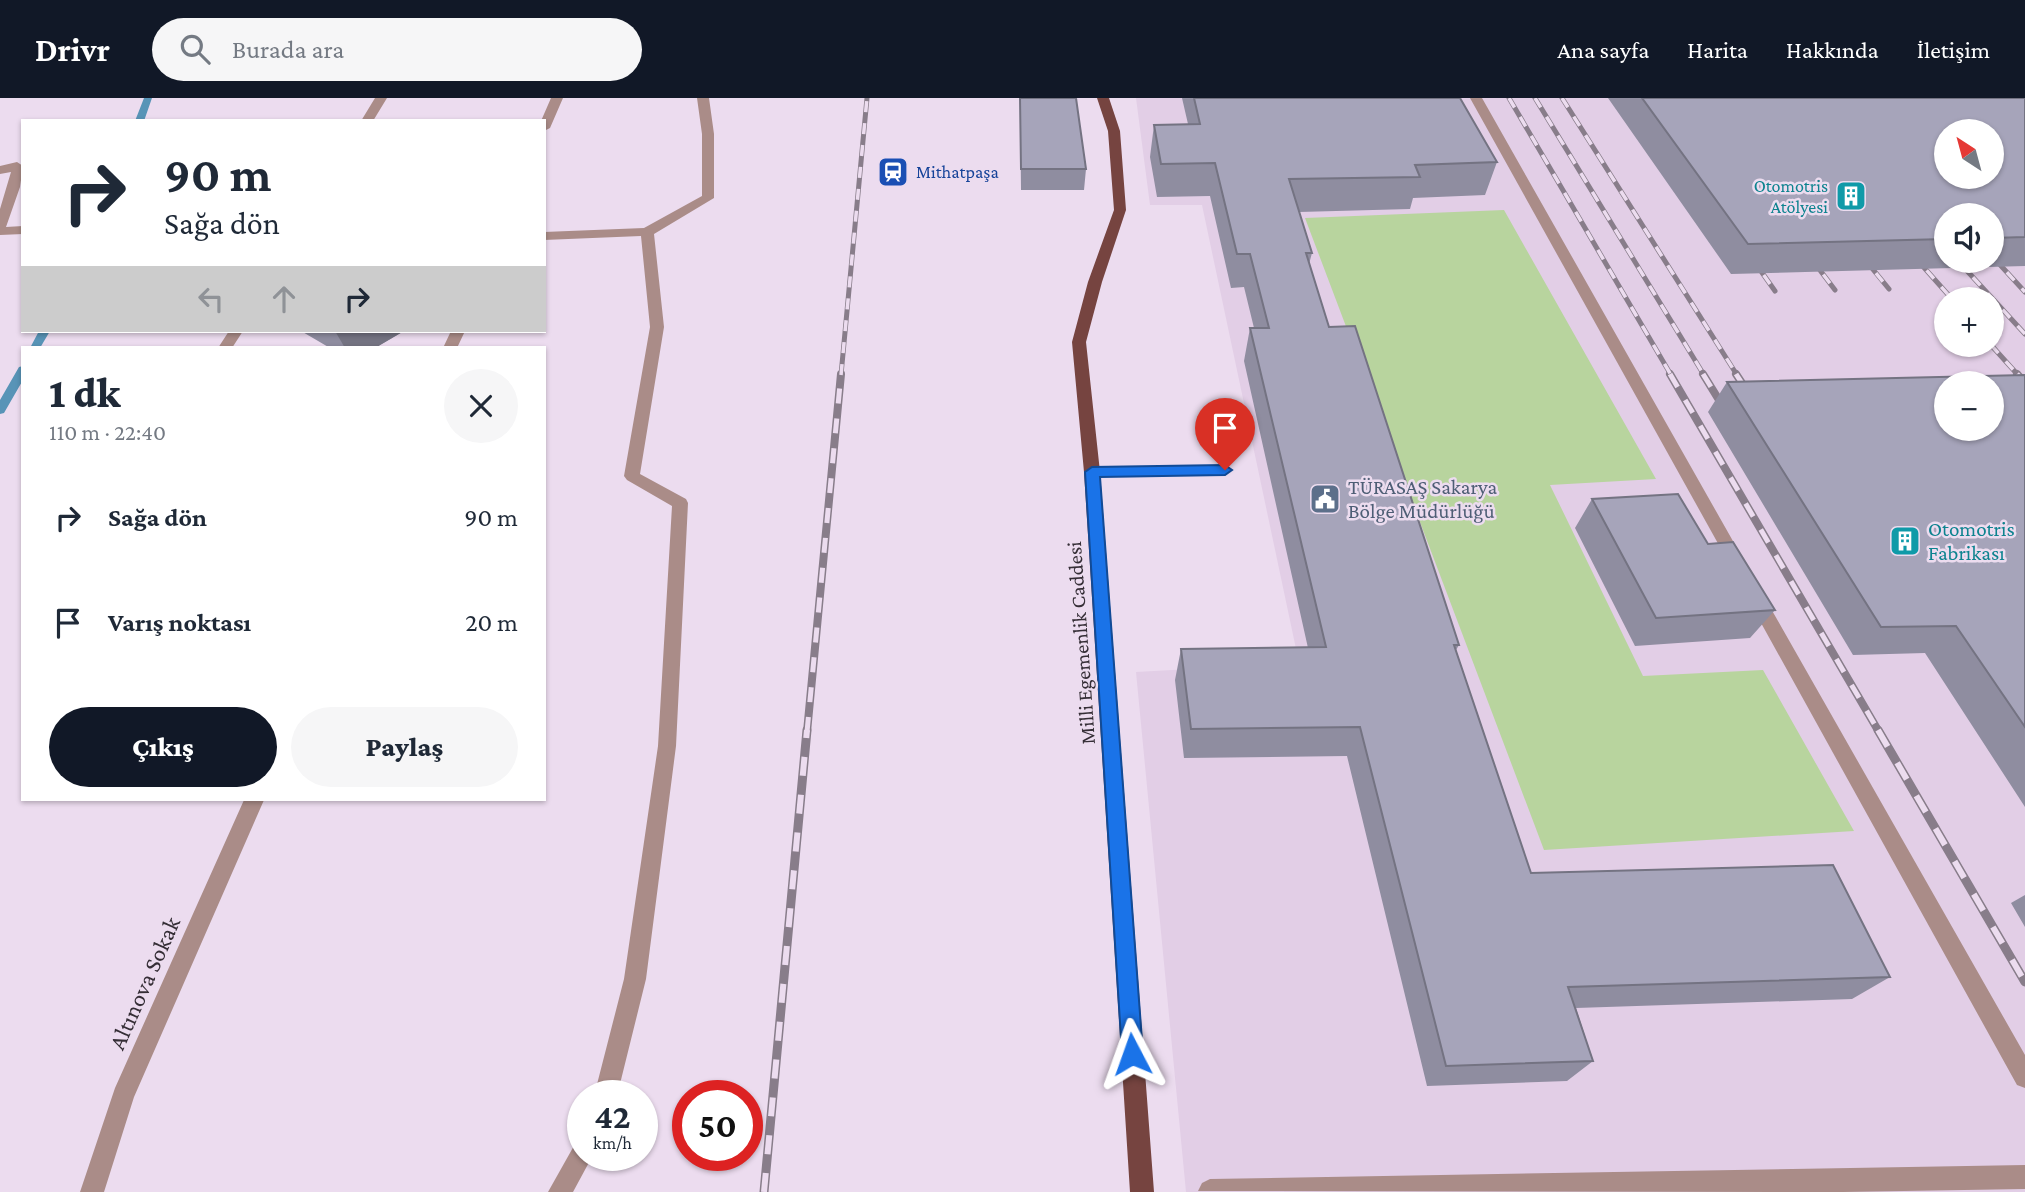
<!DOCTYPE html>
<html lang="tr">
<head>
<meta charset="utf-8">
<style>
	body { margin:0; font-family:"Crimson Pro",serif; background:#f6f6f7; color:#1f2937; height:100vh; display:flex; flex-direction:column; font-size:26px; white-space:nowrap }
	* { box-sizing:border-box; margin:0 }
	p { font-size:23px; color:#747a83 }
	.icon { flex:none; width:38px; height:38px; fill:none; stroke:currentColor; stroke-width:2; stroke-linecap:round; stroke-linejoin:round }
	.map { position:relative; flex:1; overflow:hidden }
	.sheet { position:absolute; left:21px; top:248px; width:525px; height:455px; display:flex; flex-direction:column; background:#fff; border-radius:0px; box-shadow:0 2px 5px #0004 }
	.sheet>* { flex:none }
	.top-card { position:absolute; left:21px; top:21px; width:525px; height:214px; border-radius:0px; box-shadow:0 2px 5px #0004; background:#fff; color:#1f2937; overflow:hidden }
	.needle { width:46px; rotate:324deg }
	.buttons { position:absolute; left:1934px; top:21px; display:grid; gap:14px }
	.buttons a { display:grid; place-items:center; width:70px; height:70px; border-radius:50%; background:#fff; box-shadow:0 2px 5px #0004; font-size:35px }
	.speed { position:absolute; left:567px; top:982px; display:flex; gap:14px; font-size:35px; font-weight:700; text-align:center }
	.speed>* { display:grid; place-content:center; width:91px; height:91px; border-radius:50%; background:#fff; box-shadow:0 2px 5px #0004; line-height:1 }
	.speed small { font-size:18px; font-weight:400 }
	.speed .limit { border:10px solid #d22; background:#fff; color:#111 }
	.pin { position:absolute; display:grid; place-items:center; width:60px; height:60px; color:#fff; margin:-72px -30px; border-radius:50% 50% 50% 0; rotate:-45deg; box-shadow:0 0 7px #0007 }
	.pin .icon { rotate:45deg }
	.me { position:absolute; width:77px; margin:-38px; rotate:356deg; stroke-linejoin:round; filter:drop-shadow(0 0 5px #0008) }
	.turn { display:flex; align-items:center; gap:24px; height:147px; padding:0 28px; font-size:32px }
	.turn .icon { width:91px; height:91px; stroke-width:2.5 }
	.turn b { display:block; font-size:49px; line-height:60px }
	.lanes { display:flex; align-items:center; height:66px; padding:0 28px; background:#0003; justify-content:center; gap:35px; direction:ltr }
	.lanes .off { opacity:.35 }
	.round { display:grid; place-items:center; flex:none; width:74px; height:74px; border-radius:37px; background:#f6f6f7 }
	.headline { display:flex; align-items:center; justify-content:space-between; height:119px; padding:0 28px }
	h1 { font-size:42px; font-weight:800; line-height:52px }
	.cta { display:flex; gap:14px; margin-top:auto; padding:14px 28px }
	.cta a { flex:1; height:80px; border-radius:42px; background:#111827; color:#fff; font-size:28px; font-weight:800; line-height:80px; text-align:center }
	.cta a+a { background:#f6f6f7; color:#1f2937 }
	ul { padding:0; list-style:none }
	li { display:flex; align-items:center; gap:21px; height:105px; padding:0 28px }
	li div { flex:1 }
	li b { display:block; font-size:26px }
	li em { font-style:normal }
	header { display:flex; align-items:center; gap:42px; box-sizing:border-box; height:98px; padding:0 35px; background:#111827; color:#fff }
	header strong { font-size:33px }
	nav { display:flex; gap:38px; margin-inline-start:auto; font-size:24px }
	.search { width:490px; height:63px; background:#f6f6f7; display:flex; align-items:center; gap:18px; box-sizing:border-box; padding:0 24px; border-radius:38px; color:#747a83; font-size:26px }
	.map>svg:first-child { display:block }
	.built { fill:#e2cee6; fill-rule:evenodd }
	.green { fill:#b8d49e }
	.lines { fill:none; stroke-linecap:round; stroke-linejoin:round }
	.stream { fill:#5894b7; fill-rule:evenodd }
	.minor { fill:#aa8c88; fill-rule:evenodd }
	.major { fill:#764440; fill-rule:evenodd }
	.rail-far2-casing { stroke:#887d8a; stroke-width:5 }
	.rail-far1-casing { stroke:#887d8a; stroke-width:8 }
	.rail-casing { stroke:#887d8a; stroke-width:9 }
	.rail-far2 { stroke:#ecdcef; stroke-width:3.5; stroke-dasharray:11; stroke-linecap:butt }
	.rail-far1 { stroke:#ecdcef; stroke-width:5; stroke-dasharray:15; stroke-linecap:butt }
	.rail { stroke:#ecdcef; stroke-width:6; stroke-dasharray:19; stroke-linecap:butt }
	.wall { fill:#8f8da0; fill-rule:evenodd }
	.shaded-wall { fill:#747382 }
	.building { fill:#a6a4ba; stroke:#747382; stroke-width:2; fill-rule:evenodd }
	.route { fill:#1a73e8; stroke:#114b97; stroke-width:2 }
	.labels { text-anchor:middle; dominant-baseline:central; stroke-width:5; stroke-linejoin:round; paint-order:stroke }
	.far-transit-label { font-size:18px; fill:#164399; stroke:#ecdcef; text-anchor:start }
	.far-culture-label { font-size:18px; fill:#0d838f; stroke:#ecdcef; text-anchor:end }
	.service-label { font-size:21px; fill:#4e5e75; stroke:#ecdcef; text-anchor:start }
	.culture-label { font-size:21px; fill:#0d838f; stroke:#ecdcef; text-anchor:start }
	.street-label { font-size:21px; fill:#352e36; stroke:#ecdcef }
	.near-street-label { font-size:24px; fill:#352e36; stroke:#ecdcef }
</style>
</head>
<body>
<header>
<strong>Drivr</strong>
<div class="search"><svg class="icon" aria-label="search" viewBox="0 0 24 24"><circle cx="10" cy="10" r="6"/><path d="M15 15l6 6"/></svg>Burada ara</div>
<nav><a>Ana sayfa</a><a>Harita</a><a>Hakkında</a><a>İletişim</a></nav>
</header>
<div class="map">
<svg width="2025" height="1094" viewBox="0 0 2025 1094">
	<rect width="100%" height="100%" fill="#ecdcef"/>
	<path class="built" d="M1136,0H2025V1094H1186L1136,574L1299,565L1202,107H1150ZM1946,33H1992V79H1946ZM1946,117H1992V163H1946ZM1946,201H1992V247H1946ZM1946,285H1992V331H1946Z"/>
	<path class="green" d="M1504,112L1656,381L1550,387L1643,578L1763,572L1854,733L1544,752L1305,120Z"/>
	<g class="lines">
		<path class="stream" d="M144,0H152L144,23H135Z
			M39,233H50L40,250H30Z
			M23,268V282L4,315L0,316V302L19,269Z"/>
		<path class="minor" d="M375,0H387L373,23H361Z
			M551,0H563L550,30L544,33V23H541Z
			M697,0H709L714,36V100L654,136L664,229L640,376L686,401L688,405L676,648L646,881L617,998H594L624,881L658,648L672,408L627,382L624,378L650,229L641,138L544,142V134L644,130L702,98V36Z
			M1470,0H1482L1742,459L1744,463L1742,467H1730Z
			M17,64L23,68L20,89L6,129L23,128V136L0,137V111L11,74L0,76V68Z
			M229,233H243L232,250H218Z
			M451,233H465L457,250H443Z
			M1225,367L1233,372L1225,377L1092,379L1084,374L1092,369Z
			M1756,493L1762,495L2025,957V990L2017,987L1750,505L1748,500L1750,495Z
			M244,702H264L134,999L104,1094H80L115,990Z
			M583,1042V1057H593L573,1094H548L575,1046Z
			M2025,1067V1091L1843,1094L1198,1093L1202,1085L1210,1081Z"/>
		<path class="major" d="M1097,0H1109L1120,33L1126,112L1102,184L1086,244L1100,374L1154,1094H1130L1084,374L1072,244L1088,184L1114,112L1108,33Z"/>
		<g class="rail-far2-casing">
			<path id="rail-far2" d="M1509,0L1671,277
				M1535,0L1704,277
				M1562,0L1737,277
				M1912,156L1952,201
				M1862,158L1889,191
				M1992,158L2025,194
				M1751,159L1775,193
				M1810,159L1835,192
				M1958,163L2025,236
				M1991,247L2018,277
				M841,277L867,0"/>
		</g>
		<g class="rail-far1-casing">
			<path id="rail-far1" d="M1670,276L1879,634
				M1703,276L1727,315
				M1736,276L1751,299
				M2017,276L2025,285
				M807,634L841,276"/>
		</g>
		<g class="rail-casing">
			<path id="rail" d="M1878,632L2025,884
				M764,1094L807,632"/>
		</g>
		<use href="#rail-far2" class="rail-far2"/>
		<use href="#rail-far1" class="rail-far1"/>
		<use href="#rail" class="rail"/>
	</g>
	<path class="wall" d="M1020,0L1086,71L1084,92H1021Z
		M1182,0H1460L1497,64L1485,97L1413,100L1410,111L1299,114L1312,155L1309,166L1329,229L1459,547L1456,552L1531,775L1890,879L1852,901L1576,910L1593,963L1567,983L1427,988L1347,658L1184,660L1175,582L1181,551L1308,550L1244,263L1250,230H1254L1244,189L1231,190L1210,98L1157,99L1150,59L1154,27L1188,26Z
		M1608,0H2025V168L1731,176ZM1946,117H1992V163H1946Z
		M301,233H404L375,250H330Z
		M2025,277V709L1925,555L1853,557L1708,314L1727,284Z
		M1592,401L1708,446L1775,512L1750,540L1635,548L1575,430Z
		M2025,797V829L2011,805Z"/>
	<path class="shaded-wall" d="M335,233H404L375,250H345Z"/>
	<path class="building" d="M1020,0H1076L1086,71H1021Z
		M1194,0H1460L1497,64L1415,67L1420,79L1289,81L1312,155H1306L1329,229L1355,228L1459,547H1454L1531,775L1833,767L1890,879L1568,889L1593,963L1446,968L1360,629L1191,631L1181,551L1326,549L1250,230H1269L1250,156H1237L1215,65L1161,66L1154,27L1200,26Z
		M1642,0H2025V139L1992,140V117H1946V141L1748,146ZM1946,33H1992V79H1946Z
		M2025,277V629L1956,528L1881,529L1727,284ZM1946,285H1992V331H1946Z
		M1678,396L1708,446L1733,444L1775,512L1656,520L1592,401Z"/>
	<path class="route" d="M1225,367L1232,372L1225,377L1100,379L1143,956L1140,963L1132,966L1125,963L1122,956L1085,374L1092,369Z"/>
	<defs>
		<g id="station-square" transform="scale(1.575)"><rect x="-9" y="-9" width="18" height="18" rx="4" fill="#1a4fb4" stroke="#ecdcef"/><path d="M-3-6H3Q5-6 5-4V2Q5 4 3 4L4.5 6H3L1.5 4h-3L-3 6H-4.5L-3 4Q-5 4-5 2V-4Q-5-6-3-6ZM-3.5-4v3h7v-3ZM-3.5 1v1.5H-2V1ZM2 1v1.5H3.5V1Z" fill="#fff"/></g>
		<g id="building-square" transform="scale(1.575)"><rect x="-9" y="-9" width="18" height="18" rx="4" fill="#0f9aa8" stroke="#ecdcef"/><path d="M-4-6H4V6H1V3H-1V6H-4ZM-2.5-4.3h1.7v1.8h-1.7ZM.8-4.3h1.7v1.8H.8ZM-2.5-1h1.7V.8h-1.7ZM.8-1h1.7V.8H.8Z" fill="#fff"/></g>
		<g id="civic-square" transform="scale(1.575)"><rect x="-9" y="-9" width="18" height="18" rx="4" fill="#5c6f8a" stroke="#ecdcef"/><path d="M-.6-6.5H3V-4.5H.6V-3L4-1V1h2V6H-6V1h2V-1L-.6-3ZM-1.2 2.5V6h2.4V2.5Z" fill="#fff"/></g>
	</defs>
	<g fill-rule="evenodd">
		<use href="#station-square" x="893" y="74"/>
		<use href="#building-square" x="1851" y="98"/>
		<use href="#civic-square" x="1325" y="401"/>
		<use href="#building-square" x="1905" y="443"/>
	</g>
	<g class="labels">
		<g class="far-transit-label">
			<text x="916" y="74">Mithatpaşa</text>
		</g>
		<g class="far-culture-label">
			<text x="1828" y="88">Otomotris<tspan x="1828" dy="21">Atölyesi</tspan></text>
		</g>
		<g class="service-label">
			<text x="1348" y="389">TÜRASAŞ Sakarya<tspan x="1348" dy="24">Bölge Müdürlüğü</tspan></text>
		</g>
		<g class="culture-label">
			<text x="1928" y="431">Otomotris<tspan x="1928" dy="24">Fabrikası</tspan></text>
		</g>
		<g class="street-label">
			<text transform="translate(1081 545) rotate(-94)">Milli Egemenlik Caddesi</text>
		</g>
		<g class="near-street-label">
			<text transform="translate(144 885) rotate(-66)">Altınova Sokak</text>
		</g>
	</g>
</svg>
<div class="buttons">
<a><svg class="needle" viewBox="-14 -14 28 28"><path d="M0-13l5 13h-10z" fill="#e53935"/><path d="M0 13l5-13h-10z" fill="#747a83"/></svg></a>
<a><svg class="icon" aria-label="sound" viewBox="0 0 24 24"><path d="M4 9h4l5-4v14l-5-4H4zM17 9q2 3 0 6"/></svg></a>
<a>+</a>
<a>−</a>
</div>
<div class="speed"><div>42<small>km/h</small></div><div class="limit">50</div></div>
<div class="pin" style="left:1225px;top:372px;background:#d93025"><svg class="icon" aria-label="arrive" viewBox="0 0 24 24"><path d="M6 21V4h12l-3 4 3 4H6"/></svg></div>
<svg class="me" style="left:1132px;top:956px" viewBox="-20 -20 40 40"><path d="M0-17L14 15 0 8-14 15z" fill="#1a73e8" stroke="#fff" stroke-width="4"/></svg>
<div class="top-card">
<div class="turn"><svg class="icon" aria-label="right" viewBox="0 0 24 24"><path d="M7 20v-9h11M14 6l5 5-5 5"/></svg><div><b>90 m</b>Sağa dön</div></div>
<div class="lanes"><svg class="icon off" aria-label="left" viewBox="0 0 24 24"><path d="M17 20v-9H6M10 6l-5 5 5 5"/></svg><svg class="icon off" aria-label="ahead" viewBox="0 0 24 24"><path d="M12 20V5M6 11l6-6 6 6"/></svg><svg class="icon" aria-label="right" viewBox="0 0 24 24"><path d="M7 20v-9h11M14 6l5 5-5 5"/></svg></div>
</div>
<section class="sheet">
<div class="headline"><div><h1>1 dk</h1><p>110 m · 22:40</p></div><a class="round"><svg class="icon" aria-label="close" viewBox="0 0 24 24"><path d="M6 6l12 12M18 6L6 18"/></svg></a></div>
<ul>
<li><svg class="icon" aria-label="right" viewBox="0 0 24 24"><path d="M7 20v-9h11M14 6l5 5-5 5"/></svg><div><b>Sağa dön</b></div><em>90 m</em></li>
<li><svg class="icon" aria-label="arrive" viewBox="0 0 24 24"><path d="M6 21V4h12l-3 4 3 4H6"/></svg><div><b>Varış noktası</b></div><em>20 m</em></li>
</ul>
<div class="cta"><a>Çıkış</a><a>Paylaş</a></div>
</section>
</div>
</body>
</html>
